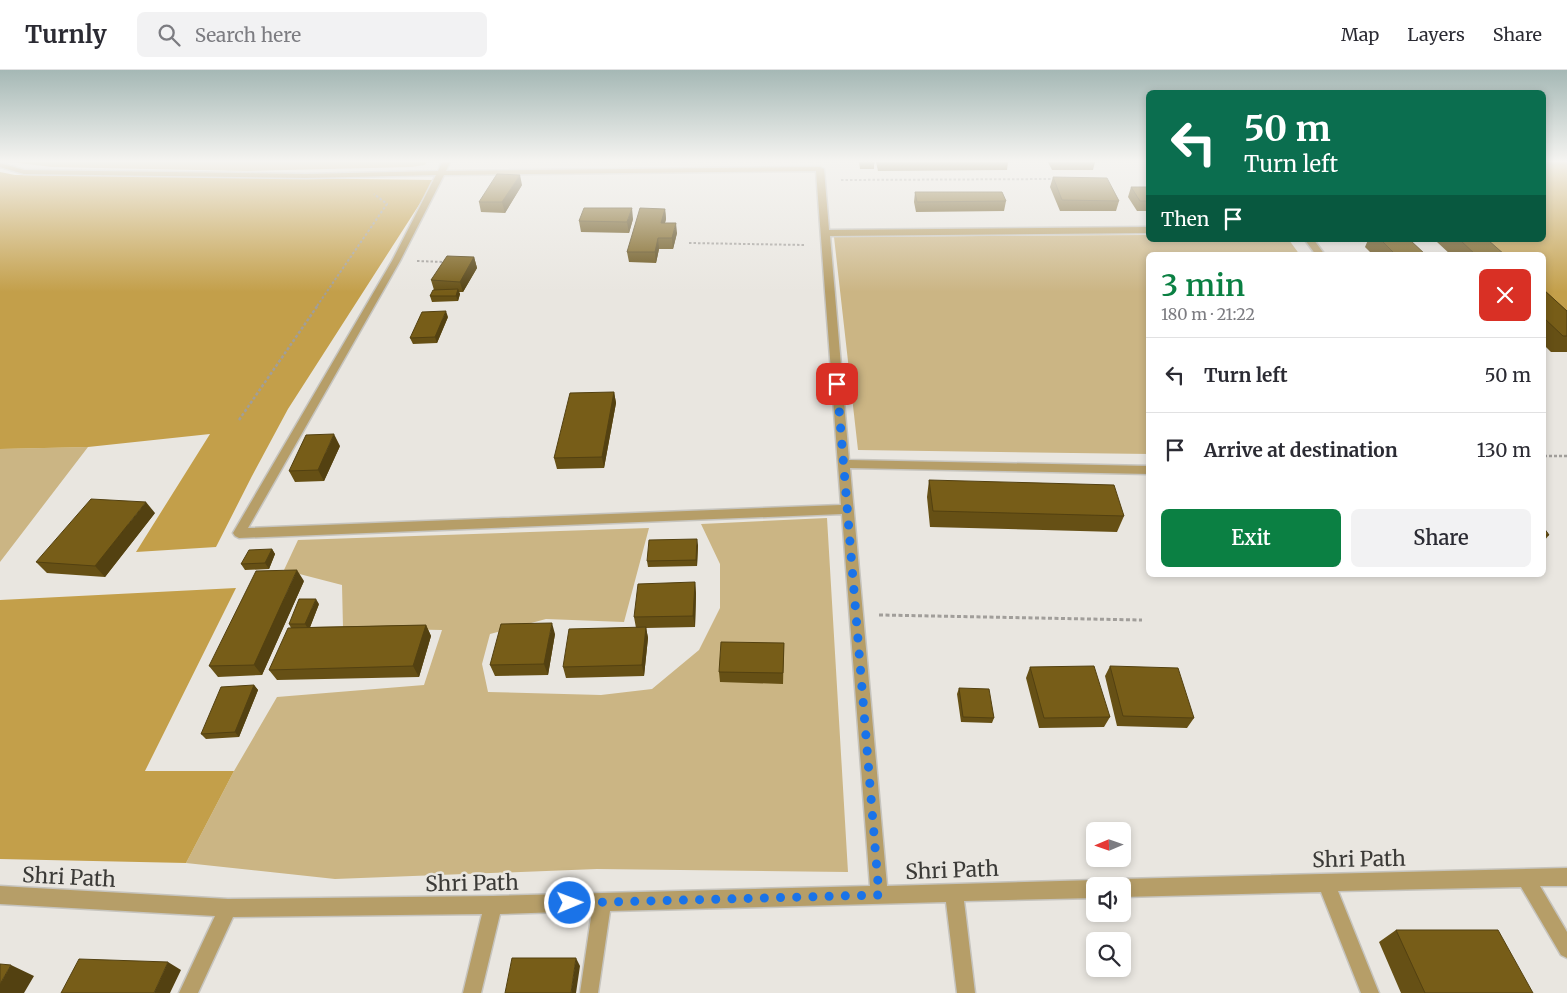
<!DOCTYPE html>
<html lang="en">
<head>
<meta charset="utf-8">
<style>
	body { margin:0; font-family:Merriweather,serif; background:#f2f2f3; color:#2b2b33; height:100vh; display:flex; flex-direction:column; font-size:19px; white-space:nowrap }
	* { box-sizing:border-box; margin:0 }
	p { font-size:16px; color:#7c7c81 }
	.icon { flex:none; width:28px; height:28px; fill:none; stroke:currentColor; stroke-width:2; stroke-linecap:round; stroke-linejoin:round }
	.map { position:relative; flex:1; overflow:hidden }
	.details { position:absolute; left:1146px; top:182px; width:400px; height:325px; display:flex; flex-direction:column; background:#fff; border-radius:8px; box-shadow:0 2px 8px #0003 }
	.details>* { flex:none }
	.hud { position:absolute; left:1146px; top:20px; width:400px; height:152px; border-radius:8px; box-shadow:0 2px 8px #0003; background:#0b6e4f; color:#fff; overflow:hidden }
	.needle { width:32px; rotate:268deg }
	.buttons { position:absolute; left:1086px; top:752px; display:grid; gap:10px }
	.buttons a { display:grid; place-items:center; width:45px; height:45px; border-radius:8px; background:#fff; box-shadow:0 2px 8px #0003; font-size:25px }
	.pin { position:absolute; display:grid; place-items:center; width:42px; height:42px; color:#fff; margin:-21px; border-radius:10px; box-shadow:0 2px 8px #0006 }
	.me { position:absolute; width:55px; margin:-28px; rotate:89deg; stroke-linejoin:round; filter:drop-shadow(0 0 4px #0008) }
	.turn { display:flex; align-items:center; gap:18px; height:105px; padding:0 15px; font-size:22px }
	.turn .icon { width:65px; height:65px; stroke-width:2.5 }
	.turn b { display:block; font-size:35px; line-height:42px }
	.then { display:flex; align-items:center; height:48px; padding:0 15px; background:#0003; gap:10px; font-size:19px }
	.round { display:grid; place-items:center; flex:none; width:52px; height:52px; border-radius:8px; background:#f2f2f3 }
	.overview { display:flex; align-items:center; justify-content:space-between; height:85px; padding:0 15px }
	h1 { font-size:30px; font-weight:600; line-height:38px; color:#0b8043 }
	.primary-button { display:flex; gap:10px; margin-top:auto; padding:10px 15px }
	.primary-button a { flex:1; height:58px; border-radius:8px; background:#0b8043; color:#fff; font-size:20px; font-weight:600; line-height:58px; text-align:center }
	.primary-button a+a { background:#f2f2f3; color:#2b2b33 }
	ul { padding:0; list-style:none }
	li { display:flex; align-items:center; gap:15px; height:75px; padding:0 15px; border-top:1px solid #e1e1e2 }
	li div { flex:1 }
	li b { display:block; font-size:19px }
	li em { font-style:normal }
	header { display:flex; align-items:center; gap:30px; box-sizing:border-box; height:70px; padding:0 25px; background:#fff; border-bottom:1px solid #e1e1e2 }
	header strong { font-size:24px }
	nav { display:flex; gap:28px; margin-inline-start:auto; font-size:18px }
	.search { width:350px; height:45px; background:#f2f2f3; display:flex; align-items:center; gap:12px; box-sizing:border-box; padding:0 18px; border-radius:8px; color:#7c7c81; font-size:19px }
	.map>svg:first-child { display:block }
	.green { fill:#cbb584 }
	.forest { fill:#c39f4a }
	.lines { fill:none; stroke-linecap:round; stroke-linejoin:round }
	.street-casing { stroke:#c6c4be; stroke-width:3 }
	.path-far2 { stroke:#a19e9a; stroke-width:2; stroke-dasharray:2.5 2; stroke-linecap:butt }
	.path-far1 { stroke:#a19e9a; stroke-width:2.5; stroke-dasharray:3 2; stroke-linecap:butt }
	.path { stroke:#a19e9a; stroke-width:3; stroke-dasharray:4 2.5; stroke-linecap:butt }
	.street { fill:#b69e68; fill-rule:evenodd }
	.wall { fill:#665015 }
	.shaded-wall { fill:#534111 }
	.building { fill:#775d18; stroke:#534111 }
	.route { stroke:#1a73e8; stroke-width:9; stroke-dasharray:0 16.2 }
	.labels { text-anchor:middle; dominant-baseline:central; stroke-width:5; stroke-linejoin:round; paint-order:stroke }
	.near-street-label { font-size:21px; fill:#3b3a37; stroke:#e9e6e0 }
</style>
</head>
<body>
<header>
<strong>Turnly</strong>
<div class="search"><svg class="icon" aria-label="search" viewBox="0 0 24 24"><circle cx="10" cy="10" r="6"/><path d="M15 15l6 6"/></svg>Search here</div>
<nav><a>Map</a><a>Layers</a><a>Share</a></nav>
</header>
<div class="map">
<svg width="1567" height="923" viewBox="0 0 1567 923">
	<rect width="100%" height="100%" fill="#e9e6e0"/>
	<path class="green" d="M11,92H427L425,95L411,97L248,101L52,97Z
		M1149,165V170H1289L1300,185H1149V384L858,380L834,167Z
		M88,377L0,492V379Z
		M827,448L848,802L597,799L335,809L186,793L234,701L277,627L424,615L442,560L343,558L342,515L284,500L298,470L649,458L624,552L546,549L490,564L482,594L488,622L601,625L652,619L699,580L720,538V494L701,454Z"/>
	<path class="forest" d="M1544,92H1567V247L1544,226V185H1499L1482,170H1544Z
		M0,102L15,105L435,110L288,339L252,406L216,477L136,482L210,364L88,377L0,379Z
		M236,518L145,701H234L186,793L0,789V530Z"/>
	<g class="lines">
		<g class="street-casing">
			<path id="street" d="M442,92H450L446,101L820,97L824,99L829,160L1149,157V163L830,166L849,390L1149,396V404L850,398L887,816L1095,810L1101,813L1102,816H1095V828L964,831L975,923H957L946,832L610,841L598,923H580L592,841L500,844L481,923H463L482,844L233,847L198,923H179L215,846L0,834V816L228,829L493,826L870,816L842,444L239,468L235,466L233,463L392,191L436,105L306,108L24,104L0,97V93L24,100L306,104L438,101ZM816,101L841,435L248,458L400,191L444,105Z
				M1305,170H1314L1325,185H1316Z
				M1567,798V816H1540L1567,862V888L1561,885L1521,817L1338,821L1379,923H1361L1321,822L1122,827V816H1114L1116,812L1122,809Z"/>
		</g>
		<path class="path-far2" d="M841,110L1055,109
			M689,173L805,175
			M417,191L445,192
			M317,236L387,134L374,124"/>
		<path class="path-far1" d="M239,350L318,235
			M1544,386H1567"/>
		<path class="path" d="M879,545L1142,550"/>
		<use href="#street" class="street"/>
	</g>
	<path class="wall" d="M859,92H874V99H860Z
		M876,92H1008L1007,100L878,101Z
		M1048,92H1095L1093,100H1052Z
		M1053,107L1119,131L1116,141H1060L1050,117Z
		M522,115L505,143L481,142L479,132Z
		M1131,117H1149V141H1137L1128,127Z
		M915,122L1006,131L1004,141L916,142L914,132Z
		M665,139L666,149L665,153L677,163L673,179H659L656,193L629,192L627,182Z
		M633,149L629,163L581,162L579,151Z
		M1368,170H1410L1426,185H1373L1365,177Z
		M1438,170H1488L1505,185H1451L1437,172Z
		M474,187L477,198L463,222H459L460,224L458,231L432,232L430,226L434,220L431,210Z
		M1544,220L1567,241V282H1551L1544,275Z
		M448,247L437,273L413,274L410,268Z
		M614,322L616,333L604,398L557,399L554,388Z
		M340,376L324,411L295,412L289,401Z
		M929,410L1124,446L1117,462L930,457L927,427Z
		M155,443L105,507L47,503L36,492Z
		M1544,458L1549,465L1544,471Z
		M698,475L697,496L648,497L647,491Z
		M272,479L275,484L269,499L245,500L241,494Z
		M304,511L262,605L218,607L209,596Z
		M695,512L696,524L695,557L646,558L648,568L644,606L566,608L563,597L636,558L634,547Z
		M319,534L310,557L426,555L431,566L419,607L277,610L269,600L291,558L289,554Z
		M555,564L548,605L495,606L490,595Z
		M784,573L783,614L720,612L719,602Z
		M1110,596L1194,648L1187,658L1117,656L1105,606Z
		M1030,597L1110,647L1104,657L1039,658L1026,608Z
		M254,615L258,620L239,667L206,669L201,664Z
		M959,618L994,648L992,653L961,652L957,624Z
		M1396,860L1533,923H1401L1379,872Z"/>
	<path class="shaded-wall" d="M520,105L522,115L505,143L502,132Z
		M632,138L633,149L629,163L627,152Z
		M665,139L666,149L662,163L661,153Z
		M676,153L677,163L673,179L672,168Z
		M658,168L659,179L656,193L655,182Z
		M474,187L477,198L463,222L460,212Z
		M458,219L460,224L458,231L456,226Z
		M446,241L448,247L437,273L435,267Z
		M614,322L616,333L604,398L602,387Z
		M334,364L340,376L324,411L318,400Z
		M146,432L155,443L105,507L95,496Z
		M697,469L698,475L697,496L696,490Z
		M272,479L275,484L269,499L265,493Z
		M297,500L304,511L262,605L254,595Z
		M695,512L696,524L695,557L693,546Z
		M316,529L319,534L309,560L305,554Z
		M552,553L555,564L548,605L544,594Z
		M426,555L431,566L419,607L413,596Z
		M646,557L648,568L644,606L642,595Z
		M254,615L258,620L239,667L235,662Z
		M576,888L580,896L576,923H571Z
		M168,892L181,900L170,923H154Z
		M11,895L34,906L24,923H0V914Z"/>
	<path class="building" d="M861,92H874V94H861Z
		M497,104L520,105L502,132H479Z
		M1053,107L1107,108L1119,131L1062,130Z
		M1131,117H1149V131H1140Z
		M915,122H1002L1006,131L917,132Z
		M584,138H632L627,152L579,151Z
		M640,138L665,139L661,153H676L672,168H658L655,182H627Z
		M1381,170H1410L1426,185H1396Z
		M1460,170H1488L1505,185H1476Z
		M447,186L474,187L460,212L431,210Z
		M458,219L456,226H430L433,220Z
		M1544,220L1567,241V266H1563L1544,248Z
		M446,241L435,267L410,268L422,242Z
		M614,322L602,387L554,388L570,323Z
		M334,364L318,400L289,401L306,365Z
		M929,410L1114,415L1124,446L933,441Z
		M91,429L146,432L95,496L36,492Z
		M1544,458L1549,465H1544Z
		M697,469L696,490L647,491L649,470Z
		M272,479L265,493L241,494L249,480Z
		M297,500L254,595L209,596L256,501Z
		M695,512L693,546L634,547L638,514Z
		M299,529H316L305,554H289Z
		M552,553L544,594L490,595L501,554Z
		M426,555L413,596L269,600L288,558Z
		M646,557L642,595L563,597L569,559Z
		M721,572L784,573L783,603L719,602Z
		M1094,596L1110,647L1044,648L1030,597Z
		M1110,596L1178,598L1194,648L1123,646Z
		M254,615L235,662L201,664L221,617Z
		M959,618L989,619L994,648L963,647Z
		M1396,860H1498L1533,923H1425Z
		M512,888H576L571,923H505Z
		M79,889L168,892L154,923H61Z
		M0,894L11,895L0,914Z"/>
	<linearGradient id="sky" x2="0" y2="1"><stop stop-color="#a5b8b5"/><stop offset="0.41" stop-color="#f5f4f1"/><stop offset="1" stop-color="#f5f4f1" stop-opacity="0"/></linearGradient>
	<rect width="1567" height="222" fill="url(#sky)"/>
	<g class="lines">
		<path class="route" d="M570,833L879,825L837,314"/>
	</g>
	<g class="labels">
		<g class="near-street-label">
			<text transform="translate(1359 789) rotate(-1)">Shri Path</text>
			<text transform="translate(952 800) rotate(-2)">Shri Path</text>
			<text transform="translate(69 807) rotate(3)">Shri Path</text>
			<text transform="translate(472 813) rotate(-1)">Shri Path</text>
		</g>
	</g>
</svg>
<div class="buttons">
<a><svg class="needle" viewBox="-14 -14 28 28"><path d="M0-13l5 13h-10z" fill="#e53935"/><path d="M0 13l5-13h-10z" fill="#7c7c81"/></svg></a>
<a><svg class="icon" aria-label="sound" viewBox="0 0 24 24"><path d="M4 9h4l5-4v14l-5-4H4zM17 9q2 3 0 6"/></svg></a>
<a><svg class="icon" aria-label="search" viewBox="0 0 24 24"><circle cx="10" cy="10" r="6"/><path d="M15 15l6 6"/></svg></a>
</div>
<div class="pin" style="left:837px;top:314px;background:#d93025"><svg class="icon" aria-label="arrive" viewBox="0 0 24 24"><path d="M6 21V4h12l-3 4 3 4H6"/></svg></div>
<svg class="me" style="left:570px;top:833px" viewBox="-20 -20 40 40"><circle r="17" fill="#1a73e8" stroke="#fff" stroke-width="3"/><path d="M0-11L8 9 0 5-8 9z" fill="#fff"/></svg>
<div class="hud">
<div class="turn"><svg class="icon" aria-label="left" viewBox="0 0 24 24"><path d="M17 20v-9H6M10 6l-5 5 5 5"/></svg><div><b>50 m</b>Turn left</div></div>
<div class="then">Then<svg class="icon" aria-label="arrive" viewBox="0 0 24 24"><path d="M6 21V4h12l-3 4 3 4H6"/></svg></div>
</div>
<section class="details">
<div class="overview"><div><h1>3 min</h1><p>180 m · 21:22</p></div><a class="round" style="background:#d93025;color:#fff"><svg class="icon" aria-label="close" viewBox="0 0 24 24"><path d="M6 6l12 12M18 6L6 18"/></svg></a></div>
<ul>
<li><svg class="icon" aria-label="left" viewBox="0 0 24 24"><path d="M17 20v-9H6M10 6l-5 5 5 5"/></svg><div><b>Turn left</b></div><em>50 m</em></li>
<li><svg class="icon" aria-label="arrive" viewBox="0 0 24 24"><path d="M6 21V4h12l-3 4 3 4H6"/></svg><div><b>Arrive at destination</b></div><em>130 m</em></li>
</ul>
<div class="primary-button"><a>Exit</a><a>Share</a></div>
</section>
</div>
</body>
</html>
